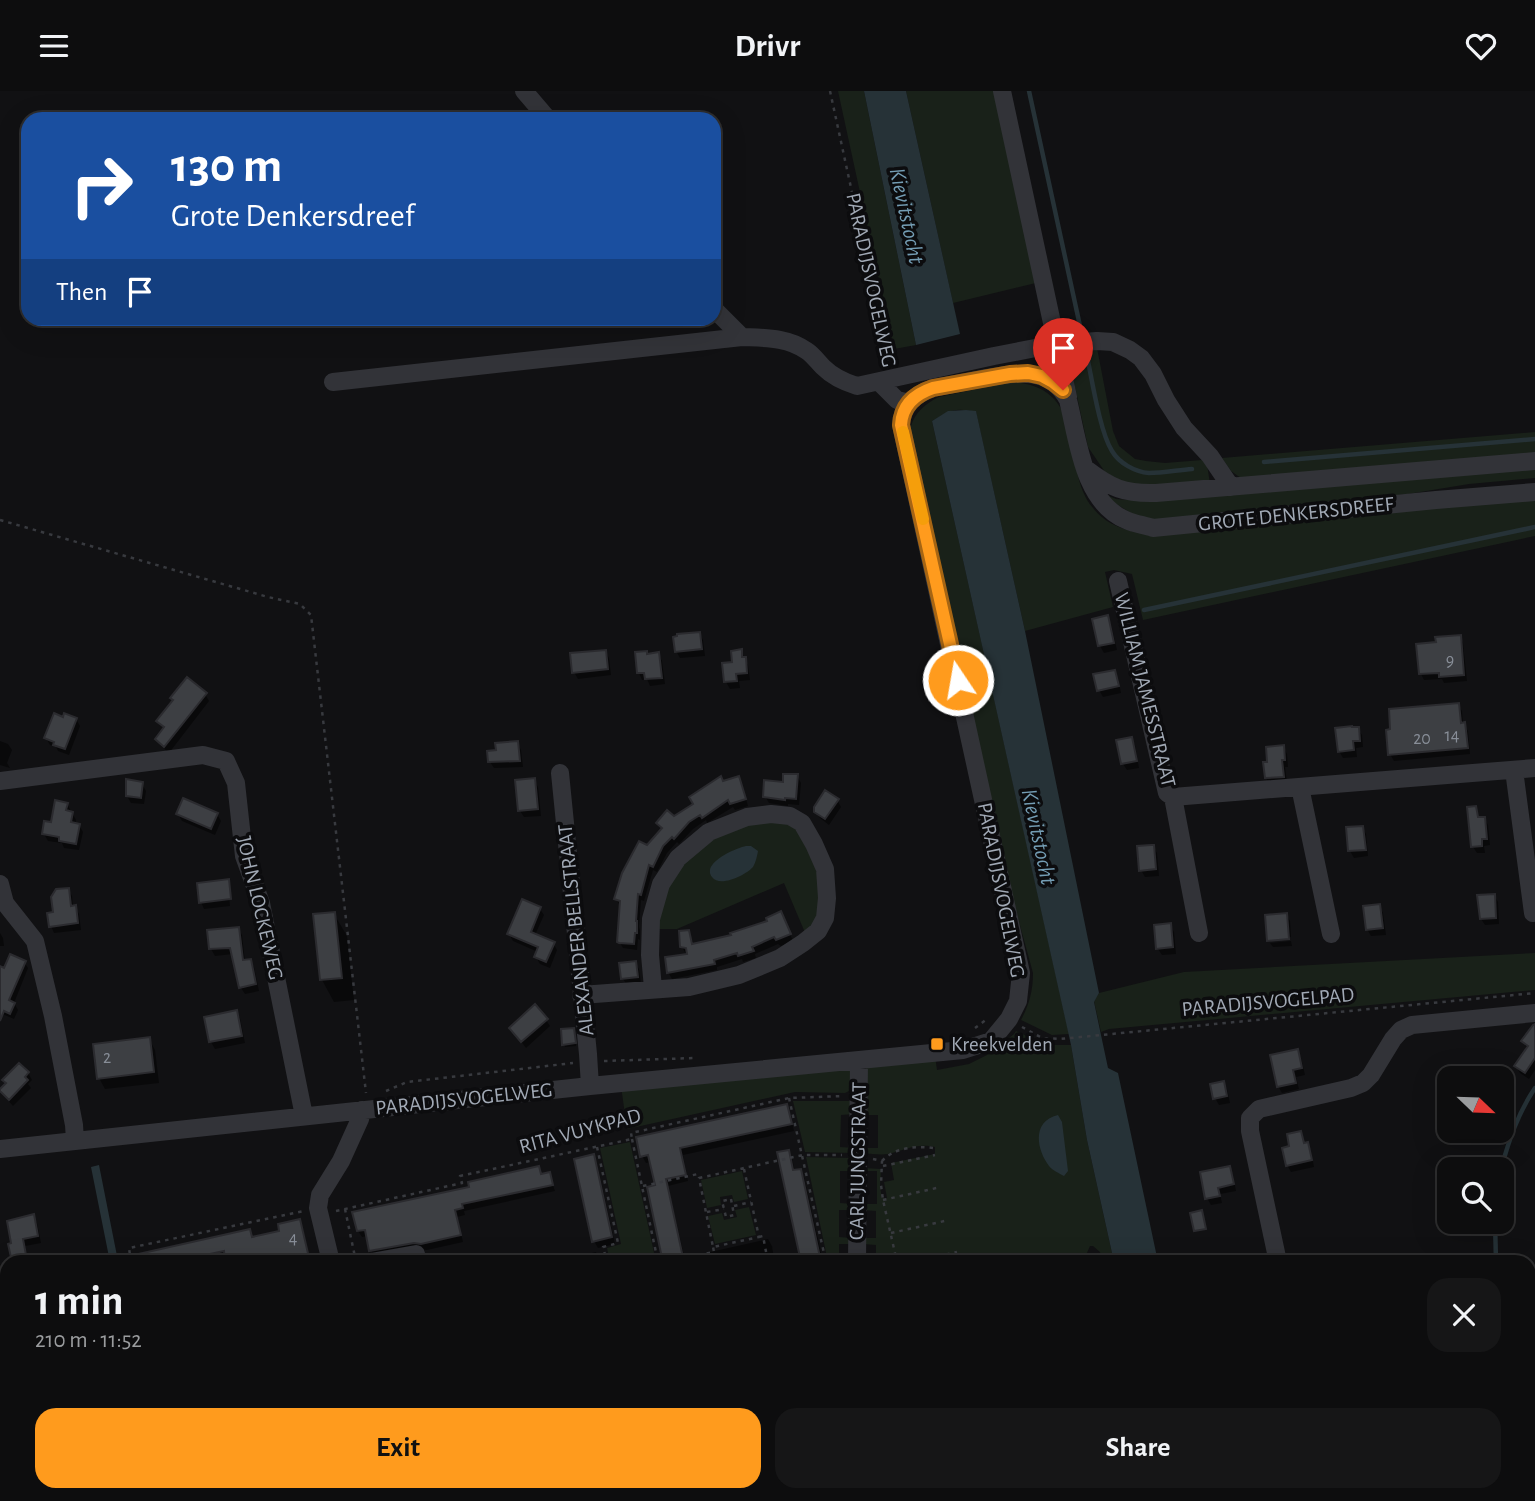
<!DOCTYPE html>
<html lang="en">
<head>
<meta charset="utf-8">
<style>
	body { margin:0; font-family:"Alegreya Sans",sans-serif; background:#161617; color:#f1f3f6; height:100vh; display:flex; flex-direction:column; font-size:26px; white-space:nowrap }
	* { box-sizing:border-box; margin:0 }
	p { font-size:23px; color:#9a9c9e }
	.icon { flex:none; width:38px; height:38px; fill:none; stroke:currentColor; stroke-width:2; stroke-linecap:round; stroke-linejoin:round }
	.map { position:relative; flex:1; overflow:hidden }
	.sheet { position:absolute; left:0px; top:1164px; width:1536px; height:247px; display:flex; flex-direction:column; background:#0d0d0e; border-radius:21px 21px 0 0; box-shadow:0 7px 28px #0002,0 0 0 2px #2d2d2e }
	.sheet>* { flex:none }
	.banner { position:absolute; left:21px; top:21px; width:700px; height:214px; border-radius:21px; box-shadow:0 7px 28px #0002,0 0 0 2px #2d2d2e; background:#1a4fa0; color:#fff; overflow:hidden }
	.needle { width:46px; rotate:113deg }
	.buttons { position:absolute; left:1437px; top:975px; display:grid; gap:14px }
	.buttons a { display:grid; place-items:center; width:77px; height:77px; border-radius:14px; background:#0d0d0e; box-shadow:0 7px 28px #0002,0 0 0 2px #2d2d2e; font-size:35px }
	.pin { position:absolute; display:grid; place-items:center; width:60px; height:60px; color:#fff; margin:-72px -30px; border-radius:50% 50% 50% 0; rotate:-45deg; box-shadow:0 0 7px #0007 }
	.pin .icon { rotate:45deg }
	.me { position:absolute; width:77px; margin:-38px; rotate:348deg; stroke-linejoin:round; filter:drop-shadow(0 0 5px #0008) }
	.turn { display:flex; align-items:center; gap:24px; height:147px; padding:0 35px; font-size:32px }
	.turn .icon { width:91px; height:91px; stroke-width:2.5 }
	.turn b { display:block; font-size:49px; line-height:60px }
	.then { display:flex; align-items:center; height:66px; padding:0 35px; background:#0003; gap:14px; font-size:26px }
	.round { display:grid; place-items:center; flex:none; width:74px; height:74px; border-radius:21px; background:#161617 }
	.headline { display:flex; align-items:center; justify-content:space-between; height:119px; padding:0 35px }
	h1 { font-size:42px; font-weight:700; line-height:52px }
	.button { display:flex; gap:14px; margin-top:auto; padding:14px 35px }
	.button a { flex:1; height:80px; border-radius:21px; background:#ff9b1d; color:#111; font-size:28px; font-weight:700; line-height:80px; text-align:center }
	.button a+a { background:#161617; color:#f1f3f6 }
	header { display:flex; justify-content:space-between; align-items:center; height:91px; padding:0 35px; background:#0d0d0e; font-size:32px; font-weight:700 }
	.map>svg:first-child { display:block }
	.green { fill:#192119 }
	.water { fill:#263237 }
	.shadow { fill:#0007 }
	.lines { fill:none; stroke-linecap:round; stroke-linejoin:round }
	.stream { stroke:#263237; stroke-width:4.5 }
	.building { fill:#3d3f43; stroke:#2b2b2f; stroke-width:2 }
	.path { stroke:#383a3f; stroke-width:2.5; stroke-dasharray:3.5 5; stroke-linecap:butt }
	.minor { stroke:#323338; stroke-width:18 }
	.route-casing { stroke:#a66513; stroke-width:18 }
	.route { stroke:#ff9b1d; stroke-width:12 }
	.slow { stroke:#f59e0b; stroke-width:12 }
	.poi-dot { fill:#ff9b1d; stroke:#0c0c0e; stroke-width:2.5 }
	.labels { text-anchor:middle; dominant-baseline:central; stroke-width:7; stroke-linejoin:round; paint-order:stroke }
	.number-label { font-size:18px; fill:#888e98 }
	.street-label { font-size:21px; fill:#a1a9b5; stroke:#0c0c0e }
	.poi-label { font-size:21px; fill:#a1a9b5; stroke:#0c0c0e; text-anchor:start }
	.water-label { font-size:23px; font-style:italic; fill:#749db4; stroke:#0c0c0e }
</style>
</head>
<body>
<header><svg class="icon" aria-label="menu" viewBox="0 0 24 24"><path d="M4 6h16M4 12h16M4 18h16"/></svg>Drivr<svg class="icon" aria-label="heart" viewBox="0 0 24 24"><path d="M12 20l-8-8c-3-5 5-10 8-4 3-6 11-1 8 4z"/></svg></header>
<div class="map">
<svg width="1535" height="1410" viewBox="0 0 1535 1410">
	<rect width="100%" height="100%" fill="#111113"/>
	<path class="green" d="M838,0H864L916,254L894,258Z
		M906,0H994L1036,192L953,212Z
		M1097,257L1113,340L1119,355L1135,368L1146,370L1165,372L1202,369L1207,373L1210,393L1128,395L1105,381L1088,356L1067,259Z
		M1010,291C1091,294 1059,376 1093,417C1104,431 1118,437 1135,441L1535,407V445L1143,529L1132,483L1114,479L1105,481L1113,516L1025,540L976,321C955,316 950,319 932,330L1069,943L1052,944L1021,929C1029,914 1033,900 1033,882L1015,816L910,342C911,325 924,313 939,306Z
		M1535,341V365L1245,390L1231,380L1222,367Z
		M1535,374V387L1469,393L1408,403L1266,417L1215,426L1148,432L1101,404L1102,402L1116,408L1127,409Z
		M789,729L812,757L821,796L818,825L806,844L784,792L677,838H655L668,791L693,758L741,733Z
		M1535,862V899L1109,938L1101,941L1094,910L1099,902L1184,881Z
		M1016,940L1045,954H1071L1087,1049L1114,1171H1103L1100,1161L1093,1155H1090L1083,1171H876V1154L863,1153V1147H876V1120L863,1119V1113H877V1080H864V1077L881,1078L880,1096L882,1107H887L884,1091L894,1089L891,1072L935,1063V1056C916,1052 906,1059 888,1063C881,1064 872,1063 864,1062V1057H878V1024H865L866,972L935,965L937,979L969,973L991,962L1014,943Z
		M854,972L851,999L845,1002L795,1001L627,1038L621,995Z
		M793,1010H854V1023L841,1024L840,1056L854,1057V1062L805,1061Z
		M630,1051L656,1171H610L607,1157L621,1153L600,1057Z
		M806,1066L853,1067V1080H840V1112L853,1113V1119H839V1146L852,1147V1153H839V1171H828Z
		M742,1080L748,1108L734,1111L732,1104L720,1106L721,1114L707,1117L701,1089Z
		M749,1116L756,1144L715,1153L708,1125L722,1122L724,1129L737,1126L735,1119Z
		M139,1404H226L217,1410H143Z
		M871,1404H1164L1165,1410H871Z"/>
	<path class="water" d="M864,0H906L960,243L916,254Z
		M966,319L976,320L1025,540L1099,902L1094,911L1108,977L1118,982L1158,1171H1114L1087,1049L1071,954L932,330L948,320Z
		M746,755H751L758,760C757,765 756,771 753,776C746,784 720,797 712,786C701,772 736,757 746,755Z
		M1058,1024L1062,1031L1068,1080L1064,1085C1059,1082 1053,1080 1049,1075C1036,1058 1032,1030 1058,1024Z
		M99,1074L118,1170V1171H110L91,1076Z"/>
	<path class="shadow" d="M1107,526L1111,533L1117,559L1104,562L1100,555L1094,529Z
		M699,542L703,549L705,565L680,567L676,560Z
		M1460,546L1463,552L1467,590L1444,592L1442,588L1424,589L1421,583L1438,553Z
		M605,560L609,567L611,584L578,588L574,581Z
		M741,560L748,574L750,589L739,590L740,597L730,598L726,591Z
		M658,563L662,570L665,593L650,595L647,588L642,589L639,582L647,564Z
		M1114,581L1118,587L1121,602L1103,606L1099,599Z
		M205,603L209,610L169,662L161,655L157,649L165,639L159,630Z
		M1458,614L1462,620L1463,633L1468,640L1470,663L1394,670L1390,663Z
		M64,628H76L80,635L69,664L58,660L56,656L50,654L46,647Z
		M1358,638L1362,644L1363,656L1356,657L1357,666L1343,667L1339,660Z
		M1131,648L1135,654L1139,677L1127,679L1123,673Z
		M0,650L8,653L12,659L7,672L10,677L0,674Z
		M517,652L521,659L523,676L494,677L490,671Z
		M1283,656L1287,663L1288,676H1285L1287,692L1270,694L1266,687L1269,672Z
		M797,685L801,692L799,714L788,713V715L769,712L765,705Z
		M738,687L742,694L748,715L735,719L733,716L707,732L706,729L693,738L679,753L677,751L667,762L657,781L653,779L644,810L641,809L639,836L640,839V849L638,848L637,859L623,857L619,850L620,815L616,808L647,756L662,739L658,732L674,727L723,692Z
		M534,689L538,696L541,725L524,726L520,720Z
		M142,693L146,700L144,713L131,712L127,705Z
		M837,709L841,716L829,734L820,727L815,720Z
		M67,713L76,729L75,734H79L83,741L79,759L64,757L62,752L48,750L44,743Z
		M1475,717L1479,728L1484,727L1488,734L1490,754L1484,755L1485,762H1477L1473,756Z
		M178,723H217L221,730L215,744L182,730Z
		M1362,736L1366,743L1368,765L1354,767L1350,760Z
		M1153,756L1157,762L1159,785L1145,786L1141,779Z
		M228,790L230,795H228L230,815L204,818L201,811Z
		M68,798L72,805L73,816H75L79,823L81,839L54,842L51,835Z
		M1494,804L1498,811L1499,833L1485,834L1481,828Z
		M1379,815L1383,822L1386,844L1371,845L1367,838Z
		M540,818L544,824L535,844L553,852L557,859L550,877L540,873L536,866L538,861L513,850L509,843Z
		M334,823L347,845L354,909L334,911L322,889L315,825Z
		M1286,823L1290,830L1291,846L1269,848V850L1266,825Z
		M784,829L793,850L781,855L778,853L755,863L756,867L743,871L742,868L717,876V879L672,888L668,881L687,865L682,856L688,841L694,854L733,845Z
		M1170,834L1174,841L1176,863L1162,864L1158,858Z
		M238,837L242,844L245,871L250,870L254,876L259,900L245,903L241,897L233,863L215,865L211,858Z
		M0,842L3,847L4,855H0Z
		M1291,850L1292,855L1273,856L1270,852Z
		M24,871L28,877L14,912L18,919L14,928L0,922V877L5,879Z
		M635,872L639,878L641,893L627,894L623,888Z
		M236,920L240,927L245,952L215,958L211,951L206,927Z
		M546,929L550,935L526,957L511,937Z
		M573,939L576,955L565,956L564,953Z
		M1535,941V979L1529,988L1520,982L1516,975L1528,958L1523,951Z
		M149,948L155,959L159,992L105,998L99,987Z
		M1297,960L1301,967L1305,984L1296,986L1299,998L1282,1002L1278,995Z
		M28,982L32,989L28,993L31,997L13,1015L5,1006L1,999L7,993Z
		M1223,992L1227,998L1230,1012L1219,1014L1215,1007Z
		M786,1015L790,1022L794,1040L683,1064L688,1090L668,1095L685,1169L707,1165L706,1162L768,1148L773,1157L772,1156L775,1171H666L664,1166L657,1095L651,1071L646,1072L642,1065Z
		M1300,1042L1305,1053H1307L1311,1060L1314,1076L1291,1081L1287,1074L1292,1056Z
		M788,1060L792,1067L795,1081L800,1080L804,1086L823,1171H802Z
		M593,1065L597,1072L615,1153L598,1157L594,1150Z
		M538,1077L542,1085L549,1083L555,1100L464,1120L465,1124L457,1126L463,1151L427,1159L418,1158L374,1166L371,1159L368,1145L362,1146L358,1140L471,1097Z
		M1229,1077L1233,1084L1236,1100L1220,1103L1222,1112L1211,1114L1207,1107Z
		M33,1125L37,1132L41,1152L25,1155L29,1171H13L10,1154Z
		M299,1130L303,1137L310,1171H267L282,1142Z
		M249,1140L253,1147L256,1160L208,1171H140Z
		M596,1161L600,1171H580L579,1165Z
		M267,1404H353L355,1410H268Z
		M431,1404H450L453,1410H434Z
		M684,1404H726L727,1410H686Z
		M767,1404H816L817,1410H769Z
		M1263,1404H1278L1280,1410H1262Z
		M1496,1404H1508L1512,1410H1496Z
		M584,1405L631,1404L633,1410H587Z
		M1469,1405L1472,1410H1457V1406Z"/>
	<g class="lines">
		<path class="stream" d="M1029,0L1080,235
			M1087,265C1092,289 1100,341 1112,360C1119,372 1135,381 1149,382C1163,382 1178,379 1192,378
			M1264,371L1535,348
			M1144,519L1535,436
			M1501,1078C1509,1049 1518,1022 1535,997
			M1495,1130L1496,1171
			M1530,1285L1535,1294"/>
	</g>
	<path class="building" d="M1108,524L1114,552L1098,555L1092,528Z
		M700,541L702,558L675,561L673,546L677,545V543Z
		M1461,544L1464,584L1439,586V582L1419,583L1416,553L1436,551L1435,546Z
		M742,558V566H746L747,582L736,583L737,590L724,591L722,572L732,571L731,560Z
		M606,559L608,578L572,582L570,562Z
		M647,560V563L659,561L662,587L645,588L644,582H637L635,561Z
		M1115,579L1119,595L1097,600L1093,583Z
		M187,586L207,602L164,656L155,648L164,636L156,630L173,609L170,607Z
		M1459,612L1461,632L1465,631L1468,657L1388,664L1386,639L1390,638L1389,618Z
		M54,622L63,626L64,622L77,627L65,658L53,654L54,651L44,647Z
		M1352,635V636H1359L1360,650H1353L1354,659L1338,661L1335,637Z
		M1132,646L1137,670L1121,673L1116,649Z
		M518,650L520,670L488,671L487,660L496,659L495,652Z
		M1284,654L1285,669H1282L1284,686L1265,687L1263,671H1267L1266,656Z
		M783,683H798L796,708L785,707V709L763,706L764,689L783,691Z
		M721,685L723,690L739,685L746,708L730,713L728,709L702,727L700,724L689,731L674,748L672,746L663,755L653,776L649,774L641,804L638,803L636,830H637V842H635L634,853L619,852L617,851L620,810L614,808L622,782L639,750L647,754L662,737L656,732L667,719L674,725L693,713L689,706Z
		M535,687L538,718L518,720L515,689Z
		M126,688L143,691L141,707L126,705Z
		M825,699L839,708L825,728L814,721V716Z
		M183,707L218,722L211,738L176,723Z
		M55,709L68,712L66,719L73,721L71,731L80,733L76,753L59,750V746L42,743L44,730L51,731Z
		M1476,715L1478,726H1485L1487,748H1482V755L1471,756L1467,716Z
		M1363,735L1366,759L1348,760L1346,736Z
		M1151,754H1154L1156,778L1139,780L1137,755Z
		M229,788L231,808L199,812L197,792Z
		M69,797L71,815L76,814L78,832L49,836L47,822L53,821L51,806L56,798Z
		M1495,803L1496,827L1480,828L1477,804Z
		M522,808L541,816L531,841L555,851L546,871L534,866L538,856L507,843Z
		M1380,813L1383,837L1366,839L1363,815Z
		M781,820L791,843L776,849L774,846L752,856L754,860L738,865L737,862L714,869L715,873L667,882L665,866L687,863L686,857L680,856L679,840L689,839L692,853L731,844L730,842L767,830L766,827Z
		M335,821L342,887L320,889L313,823Z
		M1287,822L1289,848L1267,850L1265,824Z
		M1171,832L1173,856L1156,858L1154,834Z
		M239,836L243,869L251,868L256,893L239,897L230,857L209,858L207,839Z
		M10,863L26,870L9,909L15,912L10,923L4,920L0,930V875L4,877Z
		M636,870L638,886L621,888L619,872Z
		M535,913L548,928L521,951L509,937Z
		M237,919L242,945L209,951L204,926Z
		M1535,933V967L1525,982L1514,975L1528,955L1521,950L1533,934Z
		M574,937L576,952L562,954L561,938Z
		M150,946L154,981L97,988L93,953Z
		M1298,958L1302,977L1293,979L1296,992L1277,996L1270,964Z
		M19,972L29,981L25,986L28,989L9,1009L0,1000V998L6,992L2,989Z
		M1224,990L1227,1005L1213,1008L1210,993Z
		M787,1013L792,1033L680,1057L686,1084L666,1088L684,1171H671L670,1165L662,1167L647,1096L655,1094L648,1064L640,1066L636,1046Z
		M1301,1040L1304,1052L1308,1051L1312,1069L1286,1075L1282,1057L1289,1055L1287,1043Z
		M789,1059L793,1079L801,1078L821,1171H801L777,1061Z
		M594,1063L612,1146L592,1151L574,1068Z
		M539,1075L541,1083L550,1081L553,1094L462,1113L463,1117L455,1119L461,1144L421,1153L414,1152L369,1160L365,1139L357,1140L352,1121L469,1096L468,1091Z
		M1230,1075L1234,1093L1218,1097L1220,1105L1205,1108L1200,1081Z
		M1202,1119L1206,1138L1194,1140L1190,1122Z
		M34,1123L38,1145L23,1148L27,1169L12,1171L8,1153L11,1152L7,1130Z
		M300,1128L310,1171H225L224,1160L173,1171H126L125,1166L250,1138L252,1146L279,1140L278,1133Z"/>
	<g class="lines">
		<path class="path" d="M830,0L889,272
			M0,429L268,506L300,513L311,524L366,1002
			M1022,936L1042,947L1060,948L1535,902
			M975,937L987,928
			M604,970L695,967
			M386,1000L407,991L573,972
			M789,1007L826,1171
			M632,1048L658,1171
			M597,1056L618,1152L603,1156L607,1171
			M873,1068L882,1070L881,1094L883,1109L897,1171
			M882,1070C895,1056 916,1055 934,1057
			M883,1075L935,1064
			M744,1078L759,1146L713,1156L699,1087L803,1064H842
			M643,1095L698,1083L699,1087
			M731,1108L734,1124L726,1126L722,1110Z
			M883,1109L941,1096
			M734,1115L751,1111
			M345,1118L355,1166
			M336,1120L462,1092L460,1085L632,1048L631,1042L789,1007L843,1005
			M707,1121L724,1118
			M891,1142L949,1129
			M759,1146L763,1145L768,1171
			M131,1171L129,1157L304,1120
			M665,1171L714,1161L713,1156
			M913,1171L957,1161
			M0,1236L7,1266
			M38,1404L40,1410
			M136,1404L139,1410
			M250,1404L255,1410
			M638,1404L639,1410
			M668,1404L669,1410
			M822,1404L823,1410
			M222,1410L231,1404
			M937,1410L966,1404"/>
		<path class="minor" d="M524,0L548,28
			M1002,0L1068,306
			M714,218L742,246
			M333,291L742,246C764,247 788,246 807,260C813,264 818,271 823,276C833,286 844,291 857,295L994,265L1056,253L1097,250L1113,251L1130,259L1141,267L1153,283L1166,309L1184,337L1210,365L1231,396
			M879,291L897,309L910,312
			M1086,378C1111,397 1124,403 1156,402L1535,370
			M1118,490L1167,702L1173,706L1535,677
			M1514,679L1533,822
			M560,682L588,963L590,995
			M0,690L203,664L226,670L236,692L244,765L261,812L304,1025
			M1300,696L1331,843
			M1173,706L1199,842
			M0,793L5,812L35,850L53,925L74,1034L75,1049
			M581,904L689,896L739,884L780,867L803,852L818,840L825,827L827,807L825,778L814,753L802,732L790,725L771,723L747,726L709,741L678,767L661,793L651,828L650,864L653,897
			M0,1058L590,995L963,959L991,950L1009,928L1018,910L1021,882L901,334C902,314 916,303 933,297C949,294 965,291 981,288C1015,282 1049,274 1068,309C1078,349 1083,411 1126,429C1134,433 1144,434 1153,437L1436,409L1535,401
			M331,1171L318,1117L320,1104L341,1070L360,1028L362,1019
			M371,1171L416,1163
			M857,1171L859,970
			M1278,1171L1250,1040V1027L1259,1018L1351,997L1363,992L1371,984L1393,948L1401,939L1412,934L1535,922
			M389,1404L392,1410
			M496,1404L500,1410
			M1329,1404L1333,1410
			M850,1410L851,1404"/>
	</g>
	<g class="lines">
		<g class="route-casing">
			<path id="route" d="M958,589L901,334C902,314 915,303 933,297L1010,283L1028,282L1042,285L1053,291L1063,299"/>
		</g>
		<use href="#route" class="route"/>
		<path class="slow" d="M903,341L923,428"/>
	</g>
	<rect class="poi-dot" x="930" y="946" width="14" height="14" rx="3.5"/>
	<g class="labels">
		<g class="number-label">
			<text x="1450" y="570">9</text>
			<text x="1452" y="645">14</text>
			<text x="1422" y="648">20</text>
			<text x="107" y="967">2</text>
			<text x="293" y="1148">4</text>
		</g>
		<g class="street-label">
			<text transform="translate(871 189) rotate(78)">PARADIJSVOGELWEG</text>
			<text transform="translate(1296 423) rotate(-6)">GROTE DENKERSDREEF</text>
			<text transform="translate(1145 599) rotate(76)">WILLIAM JAMESSTRAAT</text>
			<text transform="translate(1001 799) rotate(79)">PARADIJSVOGELWEG</text>
			<text transform="translate(260 817) rotate(77)">JOHN LOCKEWEG</text>
			<text transform="translate(576 839) rotate(-96)">ALEXANDER BELLSTRAAT</text>
			<text transform="translate(1268 911) rotate(-5)">PARADIJSVOGELPAD</text>
			<text transform="translate(464 1008) rotate(-6)">PARADIJSVOGELWEG</text>
			<text transform="translate(580 1040) rotate(-15)">RITA VUYKPAD</text>
			<text transform="translate(858 1070) rotate(-89)">CARL JUNGSTRAAT</text>
		</g>
		<g class="poi-label">
			<text x="951" y="953">Kreekvelden</text>
		</g>
		<g class="water-label">
			<text transform="translate(906 125) rotate(78)">Kievitstocht</text>
			<text transform="translate(1038 746) rotate(78)">Kievitstocht</text>
		</g>
	</g>
</svg>
<div class="buttons">
<a><svg class="needle" viewBox="-14 -14 28 28"><path d="M0-13l5 13h-10z" fill="#e53935"/><path d="M0 13l5-13h-10z" fill="#9a9c9e"/></svg></a>
<a><svg class="icon" aria-label="search" viewBox="0 0 24 24"><circle cx="10" cy="10" r="6"/><path d="M15 15l6 6"/></svg></a>
</div>
<div class="pin" style="left:1063px;top:299px;background:#d93025"><svg class="icon" aria-label="arrive" viewBox="0 0 24 24"><path d="M6 21V4h12l-3 4 3 4H6"/></svg></div>
<svg class="me" style="left:958px;top:589px" viewBox="-20 -20 40 40"><circle r="17" fill="#ff9b1d" stroke="#fff" stroke-width="3"/><path d="M0-11L8 9 0 5-8 9z" fill="#fff"/></svg>
<div class="banner">
<div class="turn"><svg class="icon" aria-label="right" viewBox="0 0 24 24"><path d="M7 20v-9h11M14 6l5 5-5 5"/></svg><div><b>130 m</b>Grote Denkersdreef</div></div>
<div class="then">Then<svg class="icon" aria-label="arrive" viewBox="0 0 24 24"><path d="M6 21V4h12l-3 4 3 4H6"/></svg></div>
</div>
<section class="sheet">
<div class="headline"><div><h1>1 min</h1><p>210 m · 11:52</p></div><a class="round"><svg class="icon" aria-label="close" viewBox="0 0 24 24"><path d="M6 6l12 12M18 6L6 18"/></svg></a></div>
<div class="button"><a>Exit</a><a>Share</a></div>
</section>
</div>
</body>
</html>
